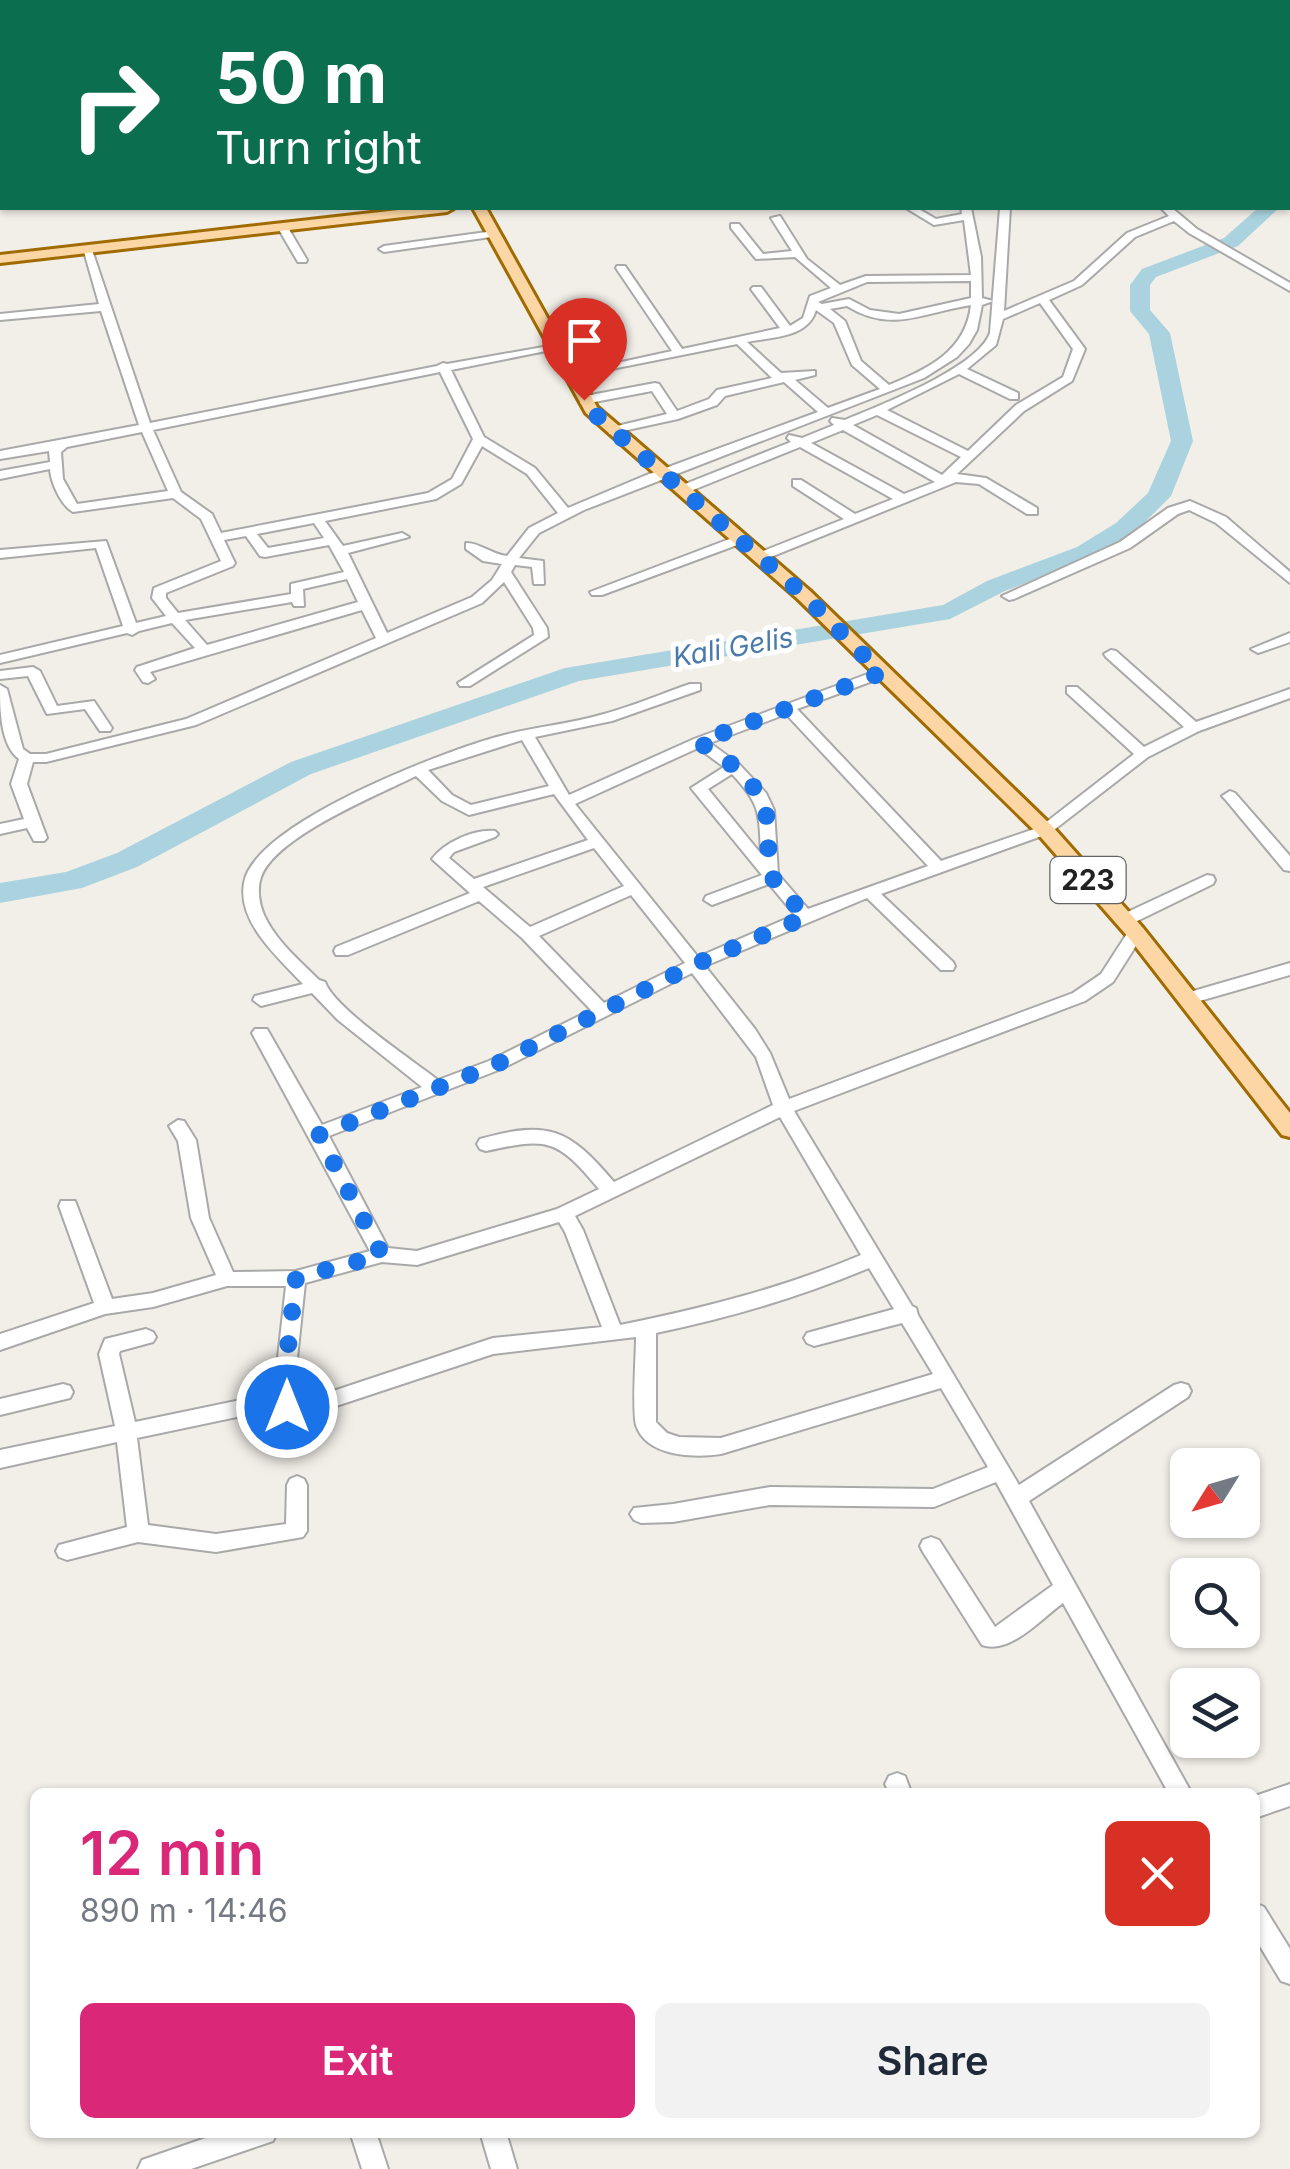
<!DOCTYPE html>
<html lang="en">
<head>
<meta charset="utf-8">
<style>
	body { margin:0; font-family:Inter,sans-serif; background:#f2f2f3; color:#1f2937; height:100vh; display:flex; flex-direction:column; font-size:38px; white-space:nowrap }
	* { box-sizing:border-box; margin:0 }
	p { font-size:32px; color:#747a83 }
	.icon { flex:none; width:55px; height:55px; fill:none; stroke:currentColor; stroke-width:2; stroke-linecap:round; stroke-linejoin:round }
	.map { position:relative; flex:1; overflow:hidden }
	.drawer { position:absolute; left:30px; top:1788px; width:1230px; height:350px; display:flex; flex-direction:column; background:#fff; border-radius:15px; box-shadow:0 2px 8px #0004 }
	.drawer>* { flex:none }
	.hud { position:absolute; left:0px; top:0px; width:1290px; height:210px; box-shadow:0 2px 8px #0004; background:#0b6e4f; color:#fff; overflow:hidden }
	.needle { width:65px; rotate:233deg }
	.tools { position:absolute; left:1170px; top:1448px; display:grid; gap:20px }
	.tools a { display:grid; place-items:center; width:90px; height:90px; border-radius:15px; background:#fff; box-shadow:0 2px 8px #0004; font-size:50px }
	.pin { position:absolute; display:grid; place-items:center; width:85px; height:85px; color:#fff; margin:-102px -42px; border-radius:50% 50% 50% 0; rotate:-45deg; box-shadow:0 0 10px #0007 }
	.pin .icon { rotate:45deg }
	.me { position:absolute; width:110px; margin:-55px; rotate:0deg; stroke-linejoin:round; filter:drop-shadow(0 0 8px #0008) }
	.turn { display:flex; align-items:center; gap:35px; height:210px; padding:0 50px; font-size:45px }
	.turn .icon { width:130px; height:130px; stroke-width:2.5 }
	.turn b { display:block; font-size:70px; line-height:85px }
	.round { display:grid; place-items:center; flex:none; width:105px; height:105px; border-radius:15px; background:#f2f2f3 }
	.headline { display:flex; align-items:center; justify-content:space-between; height:170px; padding:0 50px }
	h1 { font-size:60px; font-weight:600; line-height:75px; color:#db2777 }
	.cta { display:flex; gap:20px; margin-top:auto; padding:20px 50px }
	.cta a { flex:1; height:115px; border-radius:15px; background:#db2777; color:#fff; font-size:40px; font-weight:600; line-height:115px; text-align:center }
	.cta a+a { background:#f2f2f3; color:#1f2937 }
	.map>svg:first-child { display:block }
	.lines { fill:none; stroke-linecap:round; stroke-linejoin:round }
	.river { fill:#aad3df; fill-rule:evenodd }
	.minor-casing { stroke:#a9a9a9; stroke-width:4 }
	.major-casing { stroke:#a06b00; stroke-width:6 }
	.minor { fill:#fff; fill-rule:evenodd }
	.major { fill:#fcd6a4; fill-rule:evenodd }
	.route { stroke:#1a73e8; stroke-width:18; stroke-dasharray:0 32.4 }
	.labels { text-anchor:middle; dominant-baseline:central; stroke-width:10; stroke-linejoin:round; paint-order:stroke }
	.far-water-label { font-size:28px; font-style:italic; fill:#4a7aab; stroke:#fff }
	.shield { fill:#fff; stroke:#646464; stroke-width:2.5 }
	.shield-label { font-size:28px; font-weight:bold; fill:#222 }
</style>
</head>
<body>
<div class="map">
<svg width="1290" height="2169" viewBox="0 0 1290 2169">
	<rect width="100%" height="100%" fill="#f2efe9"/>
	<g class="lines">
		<path class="river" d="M1290,183V197L1288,198V184Z
			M1258,208H1279L1238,246L1156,277L1150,285V310L1170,333L1193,441L1171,496L1134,533L1095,557L1005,591L950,619L579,681L311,774L137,867L82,888L0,903V883L66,872L117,853L291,762L565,668L943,605L987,581L1077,547L1116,523L1148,493L1171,441L1149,334L1130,311V285L1142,269L1224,238Z"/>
		<g class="minor-casing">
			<path id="minor" d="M923,0H933L934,2H925Z
				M961,0H970L971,2H963Z
				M1288,8H1290V14H1288Z
				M1288,118L1290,119V125L1288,124Z
				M1290,150V156L1288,157V151Z
				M906,208H917L936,219L962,214L961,208H971L981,257L982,298L993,301L982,305L977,330L969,344L957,357L924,378L584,510L539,533L519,558L543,561L544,584H534L532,567L515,565L511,572L547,628L548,637L470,686H460L458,683L534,635L533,628L504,582L482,603L196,725L46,762H33L27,784L47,838L44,841H34L27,828L0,834V824L24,819L11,784L19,759C0,745 0,708 0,685L7,689L23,749L30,754H46L186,719L376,638L362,610L150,672L155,679L148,683L143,682L135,670L137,667L195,648L172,623L139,631L132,635L127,633L0,663V655L123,626L96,548L0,558V550L106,541L136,623L166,616L152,598L154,588L221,561L201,519L173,498L73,512C61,505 51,483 50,469L0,479V471L50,462L49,451L0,459V451L139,425L101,311L0,320V314L99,304L83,248L92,250L150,423L437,366L443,363L447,364L560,344V348L556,349L451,370L484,437L535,468L568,508L644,476L818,412L784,382L725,396L717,405L678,419L609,434V428L667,414L652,391L584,404L580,403V397L655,383L659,384L677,411L709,399L717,390L772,378L737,344L567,378V374L672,351L616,268L617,266H625L682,349L780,328L751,289L753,287H761L790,326L803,318L810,296L831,288L795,257L756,259L731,228V224H739L763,254L792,251L771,218L780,216L807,259L840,285L866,276L971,275L964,220L934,225ZM971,281V298L899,314L870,310L849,299L822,304L818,302L867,282ZM971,305C966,351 928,369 889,385L861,361L845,321L830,309L847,306C892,334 924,312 971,305ZM816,310L834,323L852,365L880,389L828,408L795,380L815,375V371L781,373L747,342C772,337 808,338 816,310ZM440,372L473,439L452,479L428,493L221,533L212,514L181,492L153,430ZM142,432L168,491L77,504L63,479L61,452L67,447ZM482,446L527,474L558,513L529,528L507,556C491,554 478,542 466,543V549L483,561L502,564L492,580L472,597L387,633L348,553L409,537L402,533L343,546L325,521L436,499L461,484ZM314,523L324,538L268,548L257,534ZM246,536L260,556L265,557L329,545L344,572L291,584V594L178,613L166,598V593L233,566L235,563L224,540ZM347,579L358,602L207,645L185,620L292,602L294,606H304L303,589Z
				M1000,208H1010L1004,311L1074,281L1127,233L1169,216L1161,208H1172L1197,229L1290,283V291L1189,233L1174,221L1135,237L1082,285L1049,300L1085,349L1072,381L1024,411L957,474L986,478L1037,508V514H1027L979,484L956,482L761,561L754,557L756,554L844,519L793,486V480H801L855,514L893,499L800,447L688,492H680V486L791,442L787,438L789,435L802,438L834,425L830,421L832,418L845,420C878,406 978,368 990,333ZM1040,303L1073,349L1063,377L1016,405L968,451L887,410L959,374L1010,399H1018V393L967,369L996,345L1003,319ZM877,415L961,457L942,475L853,425ZM843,430L935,482L904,494L811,443Z
				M279,226H287L307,260L306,262H298L278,228Z
				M494,231L498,232V236L384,252L379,249L384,246Z
				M1190,501L1226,517L1290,572V583L1216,523L1189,510L1178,514L1130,548L1014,599L1009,600L1002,596L1120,542L1168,508Z
				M740,535L745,536V542L602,595H592L590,592Z
				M1290,633V642L1258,653L1251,649Z
				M1111,650L1116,651L1196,722L1290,689V698L1199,731L1148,757L1050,833L881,894L953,962L955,966L953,970H941L867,898L705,966L755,1029L770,1053L789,1099L1073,993L1101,974L1130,929H1142L1144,933L1113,982L1085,1001L794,1111L912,1306L916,1308L918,1315L1019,1485L1174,1385L1181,1383L1188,1385L1191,1391L1188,1397L1029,1501L1191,1792H1168L1063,1603C1042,1618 1010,1655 982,1645L923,1552L920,1546L923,1540L931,1537L939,1540L995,1627L1053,1585L996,1482L934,1507L770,1505L673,1522L641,1523L634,1520L630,1514L634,1508L673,1504L770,1487L933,1489L988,1467L941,1388L721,1454C695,1458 646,1457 636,1425C632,1410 636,1356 636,1337L493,1354L297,1419L280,1408L137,1438L148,1525L216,1534L286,1524L287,1485L290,1479L297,1476L304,1479L307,1485V1531L303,1537L216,1552L138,1542L67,1560L59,1557L56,1551L59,1545L127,1527L117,1442L0,1468V1450L115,1426L99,1354L105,1339L146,1329L153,1332L156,1337L153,1342L120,1351L119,1354L135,1422L274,1393L286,1286H227L153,1307L105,1314L0,1350V1334L94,1303L59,1206L61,1201H75L77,1206L112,1299L153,1293L216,1275L191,1218L178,1141L169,1126L178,1120L184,1121L196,1140L209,1218L233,1272L296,1271L370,1251L252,1033L255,1029H267L322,1125L422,1087L338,1020L312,993L261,1006L253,1000L255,996L303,984C279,958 237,923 244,883C254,824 438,754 493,738C529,727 567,725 604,714C633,706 661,694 690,684H700V690L612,721L535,737L569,795L694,739L881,669L886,670V676L797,709L941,861L1040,827L1134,754L1067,693V687H1077L1144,747L1184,727L1106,657L1104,654ZM786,714L928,866L808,909L778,874L774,810L766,793L739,764L710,743ZM522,740L549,786L471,805L452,795L428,770ZM698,748L724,767L691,788L762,875L706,896L704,900L712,905L769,884L795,915L698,957L575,804ZM732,774C761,805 759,813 761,854L708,789ZM416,776L442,801L469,815L554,794L588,840L474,879L449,858L454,852L495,837L498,834L495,831C474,829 445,842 432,859L470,893L336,947L334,951L336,955H348L479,901L522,938L591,1010L489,1061L438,1080C412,1060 334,1008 325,982L319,980C299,960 276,941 264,915C259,904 257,888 261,877C276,836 378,795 416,776ZM594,848L624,886L530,927L483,887ZM631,895L685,963L604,1003L539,936ZM692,973L756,1057L773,1105L614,1182C568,1128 549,1120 480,1139L477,1144L480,1149L486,1151C549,1137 557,1139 599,1189L557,1209L417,1251L388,1248L329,1136L501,1069ZM780,1117L861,1255C783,1288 704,1308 620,1325L583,1230L575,1216ZM559,1222L565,1232L602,1327L493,1338L300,1402L293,1396L305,1283L382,1262L417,1265ZM869,1268L894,1309L807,1333L804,1338L807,1343L814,1346L902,1323L933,1374L721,1438L679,1437L667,1433L656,1422V1333C729,1318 800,1297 869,1268Z
				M33,667L40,671L57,706L94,701L112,728L110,731H100L85,709L47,714L28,676L0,679V671Z
				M1230,791L1235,793L1290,856V871L1284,870L1225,799L1222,796Z
				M1207,875L1213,876L1215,880L1213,884L1131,924H1119L1117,920L1119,916Z
				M1290,963V975L1189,1004L1181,998L1183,994Z
				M63,1384L70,1386L73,1392L70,1398L0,1415V1399Z
				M897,1773L905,1776L911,1792H889L885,1784L889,1776Z
				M1290,1784V1806L1255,1818V1796Z
				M1255,1903L1264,1907L1290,1949V1984L1281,1981L1255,1938Z
				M223,2132H277L273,2141L191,2169H138L142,2160Z
				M350,2132H376L388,2169H362Z
				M480,2132H506L517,2169H491Z"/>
		</g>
		<g class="major-casing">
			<path id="major" d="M360,0H372L374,2H362Z
				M1290,73V81H1288V74Z
				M416,208H454L447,212L0,263V255Z
				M473,208H486L597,407L810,591L1052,826L1143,928L1290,1113V1137L1282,1135L1129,938L1038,834L798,599L586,413Z"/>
		</g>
		<use href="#minor" class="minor"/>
		<use href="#major" class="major"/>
	</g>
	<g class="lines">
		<path class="route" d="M287,1407L282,1399L296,1278L382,1255L319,1135L495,1065L696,964L806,917L770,875L766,810L758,792L734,766L699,742L881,673L804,595L599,418L584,400"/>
	</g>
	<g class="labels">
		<g class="far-water-label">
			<text transform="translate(733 647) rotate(-10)">Kali Gelis</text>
		</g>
		<rect class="shield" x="1050.5" y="857" width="75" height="46" rx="8"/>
		<g class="shield-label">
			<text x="1088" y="880">223</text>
		</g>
	</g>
</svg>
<div class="tools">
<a><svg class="needle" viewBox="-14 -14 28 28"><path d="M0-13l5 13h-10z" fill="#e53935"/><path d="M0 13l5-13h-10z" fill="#747a83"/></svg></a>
<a><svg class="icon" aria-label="search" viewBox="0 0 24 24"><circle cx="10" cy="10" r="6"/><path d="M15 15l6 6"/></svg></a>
<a><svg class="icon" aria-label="layers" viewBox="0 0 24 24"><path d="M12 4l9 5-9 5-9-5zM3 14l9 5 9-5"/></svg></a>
</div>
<div class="pin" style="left:584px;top:400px;background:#d93025"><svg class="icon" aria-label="arrive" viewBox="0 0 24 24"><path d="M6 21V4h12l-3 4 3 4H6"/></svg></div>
<svg class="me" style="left:287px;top:1407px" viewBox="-20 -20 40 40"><circle r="17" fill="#1a73e8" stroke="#fff" stroke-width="3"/><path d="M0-11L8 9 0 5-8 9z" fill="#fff"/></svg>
<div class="hud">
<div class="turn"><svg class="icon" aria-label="right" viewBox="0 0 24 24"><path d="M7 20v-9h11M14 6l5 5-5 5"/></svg><div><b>50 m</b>Turn right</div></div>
</div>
<section class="drawer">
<div class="headline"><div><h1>12 min</h1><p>890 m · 14:46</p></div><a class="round" style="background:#d93025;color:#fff"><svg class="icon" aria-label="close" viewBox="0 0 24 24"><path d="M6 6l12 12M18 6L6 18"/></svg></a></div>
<div class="cta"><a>Exit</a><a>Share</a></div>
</section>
</div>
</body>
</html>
